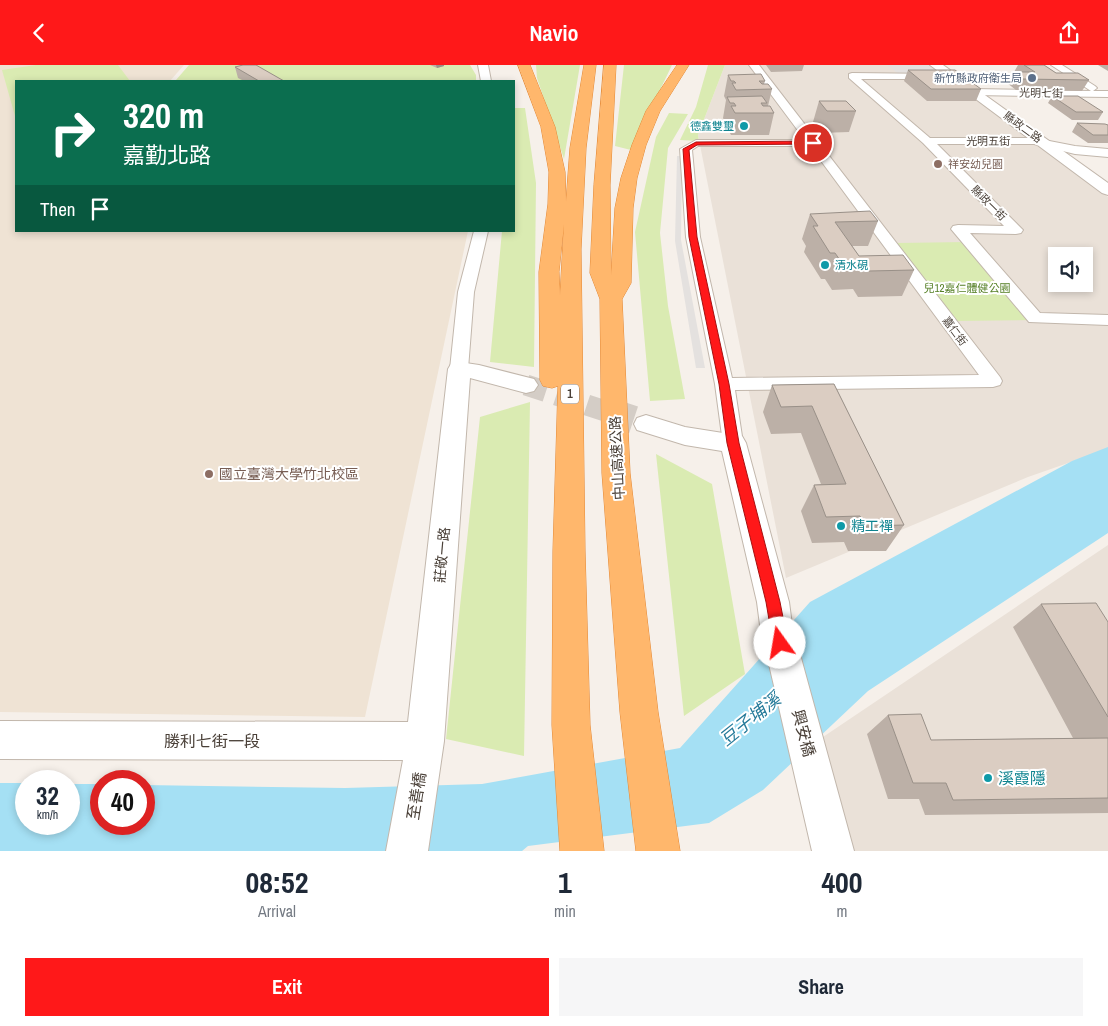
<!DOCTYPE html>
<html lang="en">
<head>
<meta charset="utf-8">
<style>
	body { margin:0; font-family:"Archivo Narrow","Noto Sans TC",sans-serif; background:#f6f6f7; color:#1f2937; height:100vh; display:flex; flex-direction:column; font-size:19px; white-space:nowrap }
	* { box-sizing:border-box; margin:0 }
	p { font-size:16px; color:#747a83 }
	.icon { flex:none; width:28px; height:28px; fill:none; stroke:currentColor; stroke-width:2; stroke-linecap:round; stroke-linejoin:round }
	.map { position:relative; height:786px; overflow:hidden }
	.drawer { display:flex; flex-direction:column; background:#fff; flex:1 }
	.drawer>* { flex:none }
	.guide { position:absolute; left:15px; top:15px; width:500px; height:152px; border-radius:0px; box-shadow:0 2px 8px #0003; background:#0b6e4f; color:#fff; overflow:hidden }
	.fabs { position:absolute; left:1048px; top:182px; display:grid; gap:10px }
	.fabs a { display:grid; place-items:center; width:45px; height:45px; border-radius:0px; background:#fff; box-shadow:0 2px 8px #0003; font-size:25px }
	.speed { position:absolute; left:15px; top:705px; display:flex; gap:10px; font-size:25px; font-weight:700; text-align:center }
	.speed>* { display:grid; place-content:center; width:65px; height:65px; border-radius:50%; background:#fff; box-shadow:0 2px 8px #0003; line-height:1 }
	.speed small { font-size:12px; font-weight:400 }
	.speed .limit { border:8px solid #d22; background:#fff; color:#111 }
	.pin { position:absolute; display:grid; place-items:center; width:42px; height:42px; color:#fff; margin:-21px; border:2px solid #fff; border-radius:50%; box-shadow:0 1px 5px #0007 }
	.me { position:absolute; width:55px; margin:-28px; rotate:347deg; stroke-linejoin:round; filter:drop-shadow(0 0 4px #0008) }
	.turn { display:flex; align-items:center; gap:18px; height:105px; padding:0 25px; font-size:22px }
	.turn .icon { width:65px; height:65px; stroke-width:2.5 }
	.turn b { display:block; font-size:35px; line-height:42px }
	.then { display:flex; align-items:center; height:48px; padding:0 25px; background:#0003; gap:10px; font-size:19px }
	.eta { display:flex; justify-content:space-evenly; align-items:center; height:85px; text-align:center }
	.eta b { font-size:30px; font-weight:800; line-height:35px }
	.primary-button { display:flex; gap:10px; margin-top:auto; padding:10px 25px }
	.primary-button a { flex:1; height:58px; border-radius:0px; background:#ff1819; color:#fff; font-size:20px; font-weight:800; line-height:58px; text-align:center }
	.primary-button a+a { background:#f6f6f7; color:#1f2937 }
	header { display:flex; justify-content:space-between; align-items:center; height:65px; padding:0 25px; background:#ff1819; color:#fff; font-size:22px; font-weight:800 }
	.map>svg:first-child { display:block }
	.residential { fill:#eae1d8; fill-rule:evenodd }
	.education { fill:#efe3d4 }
	.green { fill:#daebb2 }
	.parking { fill:#e4e1df }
	.water { fill:#a5e0f4 }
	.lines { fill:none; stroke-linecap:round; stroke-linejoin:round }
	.tertiary-tunnel-far1 { stroke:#d4cdc6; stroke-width:21; stroke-dasharray:21 11; stroke-linecap:butt }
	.tertiary-tunnel { stroke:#d4cdc6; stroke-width:28; stroke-dasharray:28 14; stroke-linecap:butt }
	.minor-casing { stroke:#c2b7ac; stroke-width:2 }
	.tertiary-casing { stroke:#c2b7ac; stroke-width:2 }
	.motorway-casing { stroke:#e48936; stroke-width:1 }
	.minor { fill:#fff; fill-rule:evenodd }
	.tertiary { fill:#fff; fill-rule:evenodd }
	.motorway { fill:#ffb76c; fill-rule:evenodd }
	.wall { fill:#bcb0a7 }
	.shaded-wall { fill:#999088 }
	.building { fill:#dbcdc2; stroke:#999088 }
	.route { fill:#ff1819; stroke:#a61010 }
	.service-dot { fill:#5c6f8a; stroke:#fff; stroke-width:2 }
	.culture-dot { fill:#0f9aa8; stroke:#fff; stroke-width:2 }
	.education-dot { fill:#8d6e63; stroke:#fff; stroke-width:2 }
	.labels { text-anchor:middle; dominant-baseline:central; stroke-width:4; stroke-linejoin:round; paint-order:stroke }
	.far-service-label { font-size:11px; fill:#4e5e75; stroke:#fff; text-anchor:end }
	.far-street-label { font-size:11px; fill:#4a4038; stroke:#fff }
	.far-culture-label { font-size:11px; fill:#0d838f; stroke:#fff; text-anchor:end }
	.far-education-label { font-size:11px; fill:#785e54; stroke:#fff; text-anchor:start }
	.far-park-label { font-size:11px; fill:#568027; stroke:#fff }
	.shield { fill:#fff; stroke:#807974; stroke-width:1 }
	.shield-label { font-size:12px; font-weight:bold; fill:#4a4038 }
	.street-label { font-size:14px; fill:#4a4038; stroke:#fff }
	.education-label { font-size:14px; fill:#785e54; stroke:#fff; text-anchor:start }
	.culture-label { font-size:14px; fill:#0d838f; stroke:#fff; text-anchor:start }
	.near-street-label { font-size:16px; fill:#4a4038; stroke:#fff }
	.near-culture-label { font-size:16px; fill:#0d838f; stroke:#fff; text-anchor:start }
	.near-water-label { font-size:18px; font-style:italic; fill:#267b9a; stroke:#fff }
</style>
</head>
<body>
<header><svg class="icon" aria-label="back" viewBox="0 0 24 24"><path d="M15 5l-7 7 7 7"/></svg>Navio<svg class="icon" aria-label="share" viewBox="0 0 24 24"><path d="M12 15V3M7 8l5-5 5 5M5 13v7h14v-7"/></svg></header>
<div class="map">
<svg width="1108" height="786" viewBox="0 0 1108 786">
	<rect width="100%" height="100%" fill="#f6f0ea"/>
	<path class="residential" d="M725,0H930L1108,132V384L1028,412L786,513L698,70ZM1056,191H1084V219H1056Z
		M1108,480V786H850L823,672Z"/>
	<path class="education" d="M0,0H184L170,16H16V166H468L365,652L0,647Z"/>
	<path class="green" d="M36,0H118L130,16H16L15,51L2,5Z
		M189,0H470L476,10V16L176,15Z
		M536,0H580L564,94L537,13Z
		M624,0H672L631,85L615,81Z
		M708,0H725L698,70L699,76L680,75L696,42Z
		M514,43H525L536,118L534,302L490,297L502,166H514Z
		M669,48L688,49L668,83L660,168L668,241L685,334L650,336L635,167L656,72Z
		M967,177L1037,255L955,256L896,178Z
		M530,337L524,691L446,674L480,352Z
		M656,389L712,419L745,609L684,651Z"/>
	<path class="parking" d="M887,0H929L942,10H900Z
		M677,91H682L681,175L705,303H696L675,176Z"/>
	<path class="water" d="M1108,382V468L868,626L763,725L709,758L528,781L522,786H0V718H26V759H69V719H101V759H144V720L345,723L482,719L680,683L810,537L1072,396Z"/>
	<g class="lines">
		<path class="tertiary-tunnel-far1" d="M526,320L611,348"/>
		<path class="tertiary-tunnel" d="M607,346L646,359"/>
		<g class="minor-casing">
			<path id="minor" d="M478,0H488L491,16H481Z
				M749,0H759L1000,312L1002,316L1000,320L993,322L735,325L743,378L740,383L733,386L726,383L723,378L715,319L686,172L680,84L696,75H805ZM698,81H810L979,310L732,313L700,172L692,85Z
				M1051,0H1062L1095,21L1097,23L1093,26H1108V32L974,30L969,27L974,24L1091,26Z
				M852,8L937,9V13L934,14H861L930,73H1034L1075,81L1108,84V92L1075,89L1034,79H937L1023,165L1021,168L1016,169L970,168L1040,248L1108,250V260L1029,257L951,164L953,161L958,160L1004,161L923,78L849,13V9Z
				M474,166H488L474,227L468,304L466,308L459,310L452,308L450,304L458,227Z"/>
		</g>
		<g class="tertiary-casing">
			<path id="tertiary" d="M930,0H943L1108,118V130L1102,128Z
				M459,297L479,300L534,314L538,320L534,326L526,328L470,313L444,676L428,786H386L403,695L0,694V656L408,657L448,304L451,299Z
				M646,350L685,362L742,371L746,378L789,537L792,560L854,786H812L760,560L757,537L722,386L685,380L637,365L634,359L637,353Z"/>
		</g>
		<g class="motorway-casing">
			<path id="motorway" d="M518,0H530L555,62L565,107L566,137L570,83L584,0H596L586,83L581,184L585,486L590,660L604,786H560L552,660L553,486L558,321L552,323L543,321L540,315L539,207L548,139L549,107L541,62ZM564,159L560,231L559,207Z
				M604,0H616L610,120L611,211L615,143L621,113L632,80L646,46L677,0H689L660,46L646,80L637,113L633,143L631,218L622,234L630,408L658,647L680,786H636L620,647L602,408L600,234L590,208L594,120Z"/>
		</g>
		<use href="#minor" class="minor"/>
		<use href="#tertiary" class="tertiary"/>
		<use href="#motorway" class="motorway"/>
	</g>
	<path class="wall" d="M430,0H444V1L437,3Z
		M766,0H804L802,6L771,7Z
		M1018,0H1044L1056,8L1089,15L1082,26L1016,25L1007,18L1012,7H1014Z
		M1098,0H1108V6Z
		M235,2L284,16H244L238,13Z
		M908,5L981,24L976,36H927L904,16Z
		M728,10L765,16L764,19L772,24L768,41L774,48L769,70H731L727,63L728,59H726L723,53L726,35L724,31Z
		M1052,31L1103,47L1098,55H1072L1048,38Z
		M819,36L856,46L849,67L820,68L813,57Z
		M1077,58L1108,60V78H1088L1072,67Z
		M810,149L878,156L868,181H852L859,191L914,205L902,231L858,232L853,224L832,225L825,214H821L804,187L806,181L802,174Z
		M834,319L904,460L886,486H848L844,477L812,478L801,446L814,420L821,419L801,368L771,369L763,347L772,320Z
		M1041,539L1108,557V748L925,750L919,734H888L867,669L888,650L931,675L1073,673L1013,562Z"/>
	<path class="shaded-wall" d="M436,0H444V1L437,3Z"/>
	<path class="building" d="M243,0H256L284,16H259L235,2Z
		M1024,0H1044L1056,8H1078L1089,15L1022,14L1012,7H1035Z
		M908,5H955L981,24H931Z
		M761,9L765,16H759L762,19H768L772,24L736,25L732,18H736L734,16H731L728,10Z
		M762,31L767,38H761L763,41H770L774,48H735L731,41H736L734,38H730L727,32Z
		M1052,31H1078L1103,47H1076Z
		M819,36H846L856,46H827Z
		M1077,58L1105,59L1108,60V70H1093Z
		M870,146L878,156L835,157L859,191L903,190L914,205L869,206L864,198H842L835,188H830L813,161H818L810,149Z
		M834,319L904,460L865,461L860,451L826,452L814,420L846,419L812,341L781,342L772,320Z
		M1096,538L1108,557V652L1041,539Z
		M921,649L931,675L1108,673V733L953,735L946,718H913L888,650Z"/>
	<path class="route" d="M813,76L815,79L697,80L689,85L697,172L729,319L739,378L780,537L788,578L786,583L780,585L775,583L773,578L766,537L727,378L719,319L689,172L683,84L696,77Z"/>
	<circle class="service-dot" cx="1032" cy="13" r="5"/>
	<g class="culture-dot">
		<circle cx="744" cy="61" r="5"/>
		<circle cx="825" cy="200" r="5"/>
		<circle cx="841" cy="461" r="5"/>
		<circle cx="988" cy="713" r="5"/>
	</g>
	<g class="education-dot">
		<circle cx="938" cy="99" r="5"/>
		<circle cx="209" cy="409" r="5"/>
	</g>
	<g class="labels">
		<g class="far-service-label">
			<text x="1022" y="13">新竹縣政府衛生局</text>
		</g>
		<g class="far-street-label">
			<text transform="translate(1041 28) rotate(1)">光明七街</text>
			<text transform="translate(1023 62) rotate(36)">縣政二路</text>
			<text x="988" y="76">光明五街</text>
			<text transform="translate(989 138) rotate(45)">縣政一街</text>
			<text transform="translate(955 266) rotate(53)">嘉仁街</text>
		</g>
		<g class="far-culture-label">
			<text x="734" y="61">德鑫雙璽</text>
			<text x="835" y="200" text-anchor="start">清水硯</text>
		</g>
		<g class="far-education-label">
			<text x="948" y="99">祥安幼兒園</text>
		</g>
		<g class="far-park-label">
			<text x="967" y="223">兒12嘉仁體健公園</text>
		</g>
		<rect class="shield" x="561" y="319.5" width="18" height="19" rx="4"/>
		<g class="shield-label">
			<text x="570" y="329">1</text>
		</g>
		<g class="street-label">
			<text transform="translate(617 393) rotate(-93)">中山高速公路</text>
			<text transform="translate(442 490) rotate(-85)">莊敬一路</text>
		</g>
		<g class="education-label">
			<text x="219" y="409">國立臺灣大學竹北校區</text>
		</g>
		<g class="culture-label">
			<text x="851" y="461">精工禪</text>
		</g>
		<g class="near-street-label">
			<text transform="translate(804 668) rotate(75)">興安橋</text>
			<text x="212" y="676">勝利七街一段</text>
			<text transform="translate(416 731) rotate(-81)">至善橋</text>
		</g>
		<g class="near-culture-label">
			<text x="998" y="713">溪霞隱</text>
		</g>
		<g class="near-water-label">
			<text transform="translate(750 654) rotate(-39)">豆子埔溪</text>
		</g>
	</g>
</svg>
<div class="fabs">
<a><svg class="icon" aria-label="sound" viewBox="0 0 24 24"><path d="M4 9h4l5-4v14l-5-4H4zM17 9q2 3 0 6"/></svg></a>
</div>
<div class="speed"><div>32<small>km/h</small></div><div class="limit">40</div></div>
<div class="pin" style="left:813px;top:78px;background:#d93025"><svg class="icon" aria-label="arrive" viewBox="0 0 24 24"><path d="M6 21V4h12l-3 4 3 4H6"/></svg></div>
<svg class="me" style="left:780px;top:578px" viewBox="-20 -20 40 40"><circle r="19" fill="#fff"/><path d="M0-13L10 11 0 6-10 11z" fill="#ff1819"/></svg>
<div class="guide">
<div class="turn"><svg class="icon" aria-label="right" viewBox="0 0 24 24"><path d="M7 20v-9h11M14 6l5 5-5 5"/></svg><div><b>320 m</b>嘉勤北路</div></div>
<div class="then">Then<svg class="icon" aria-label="arrive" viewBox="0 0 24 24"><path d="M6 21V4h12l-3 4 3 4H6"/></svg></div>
</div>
</div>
<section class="drawer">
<div class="eta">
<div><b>08:52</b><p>Arrival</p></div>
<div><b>1</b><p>min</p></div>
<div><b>400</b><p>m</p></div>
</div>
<div class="primary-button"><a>Exit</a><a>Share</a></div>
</section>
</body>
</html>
